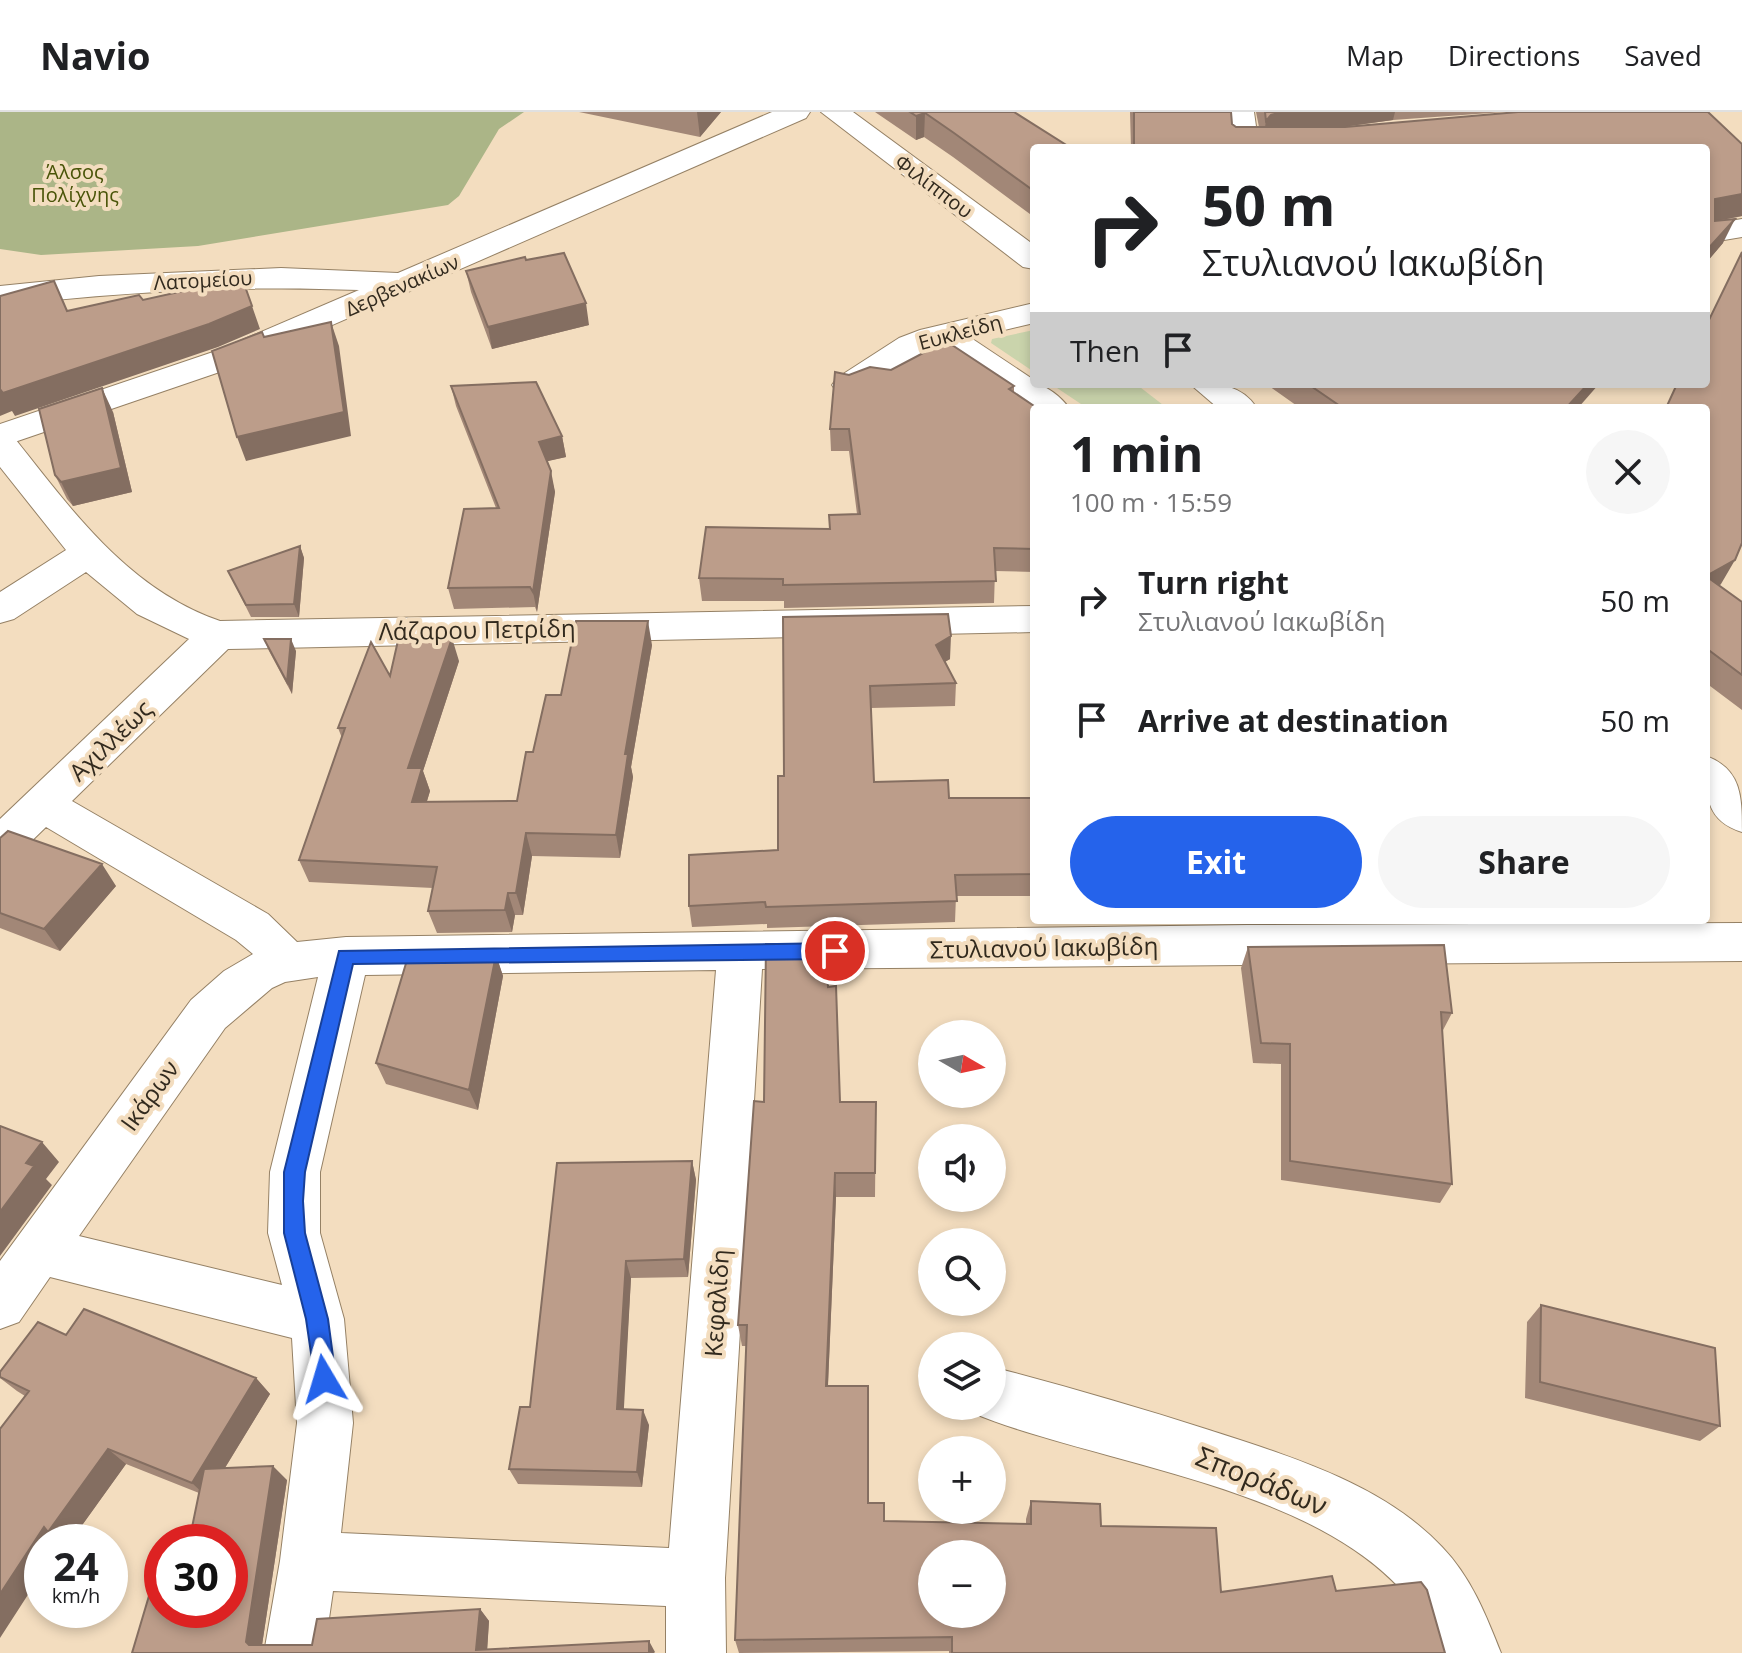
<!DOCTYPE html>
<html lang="en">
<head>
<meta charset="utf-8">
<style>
	body { margin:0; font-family:"Open Sans",sans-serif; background:#f6f6f6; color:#202124; height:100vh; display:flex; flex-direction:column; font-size:30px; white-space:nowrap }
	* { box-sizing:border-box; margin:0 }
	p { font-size:26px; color:#757577 }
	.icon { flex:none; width:44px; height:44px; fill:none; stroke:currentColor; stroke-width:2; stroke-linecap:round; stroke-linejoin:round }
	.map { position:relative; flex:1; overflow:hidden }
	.details { position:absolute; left:1030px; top:292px; width:680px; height:520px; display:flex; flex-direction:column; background:#fff; border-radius:8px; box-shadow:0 4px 12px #0003 }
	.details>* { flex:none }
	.banner { position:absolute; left:1030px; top:32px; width:680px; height:244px; border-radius:8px; box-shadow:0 4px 12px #0003; background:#fff; color:#202124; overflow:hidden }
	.needle { width:52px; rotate:99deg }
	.tools { position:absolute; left:918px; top:908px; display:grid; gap:16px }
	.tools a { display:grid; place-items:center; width:88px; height:88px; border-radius:50%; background:#fff; box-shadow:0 4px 12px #0003; font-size:40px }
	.speed { position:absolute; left:24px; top:1412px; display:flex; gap:16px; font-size:40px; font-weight:700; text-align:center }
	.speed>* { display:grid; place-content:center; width:104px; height:104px; border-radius:50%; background:#fff; box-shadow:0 4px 12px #0003; line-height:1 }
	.speed small { font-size:20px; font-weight:400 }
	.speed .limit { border:12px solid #d22; background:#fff; color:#111 }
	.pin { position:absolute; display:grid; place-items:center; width:68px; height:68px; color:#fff; margin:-34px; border:4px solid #fff; border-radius:50%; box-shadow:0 2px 8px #0007 }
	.me { position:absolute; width:88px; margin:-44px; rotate:353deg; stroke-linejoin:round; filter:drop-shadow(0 0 6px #0008) }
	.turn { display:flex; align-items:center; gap:28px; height:168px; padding:0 40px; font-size:36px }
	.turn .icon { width:104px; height:104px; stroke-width:2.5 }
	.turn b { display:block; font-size:56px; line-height:68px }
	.then { display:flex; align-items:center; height:76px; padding:0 40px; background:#0003; gap:16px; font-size:30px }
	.round { display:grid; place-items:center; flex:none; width:84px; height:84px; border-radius:42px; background:#f6f6f6 }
	.overview { display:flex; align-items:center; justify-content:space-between; height:136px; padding:0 40px }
	h1 { font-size:48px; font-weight:700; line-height:60px }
	.primary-button { display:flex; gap:16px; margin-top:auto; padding:16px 40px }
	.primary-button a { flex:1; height:92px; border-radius:48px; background:#2563eb; color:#fff; font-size:32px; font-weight:700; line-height:92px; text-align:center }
	.primary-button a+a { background:#f6f6f6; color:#202124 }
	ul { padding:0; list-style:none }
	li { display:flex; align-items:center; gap:24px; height:120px; padding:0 40px }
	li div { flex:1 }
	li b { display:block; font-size:30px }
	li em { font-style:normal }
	header { display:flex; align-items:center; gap:48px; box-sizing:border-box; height:112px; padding:0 40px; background:#fff; border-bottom:2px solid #e0e0e0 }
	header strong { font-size:38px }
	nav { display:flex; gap:44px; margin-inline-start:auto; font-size:28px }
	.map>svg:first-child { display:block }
	.green { fill:#cad4ac }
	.forest { fill:#abb587 }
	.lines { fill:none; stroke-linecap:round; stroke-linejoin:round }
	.minor-casing { stroke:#958165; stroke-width:2 }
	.tertiary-casing { stroke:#958165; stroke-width:2 }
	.minor { fill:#fff; fill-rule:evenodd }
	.tertiary { fill:#fff; fill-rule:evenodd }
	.wall { fill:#a28777 }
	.shaded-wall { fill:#846e61 }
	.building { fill:#bc9d8a; stroke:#846e61; stroke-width:2; fill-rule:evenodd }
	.route { fill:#2563eb; stroke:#184099; stroke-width:2 }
	.labels { text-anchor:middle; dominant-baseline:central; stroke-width:8; stroke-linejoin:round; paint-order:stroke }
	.far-park-label { font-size:20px; fill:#495408; stroke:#f3ddbf }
	.far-street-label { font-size:20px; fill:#322a1e; stroke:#f3ddbf }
	.street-label { font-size:24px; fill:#322a1e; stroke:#f3ddbf }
	.near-street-label { font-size:28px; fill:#322a1e; stroke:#f3ddbf }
</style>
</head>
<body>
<header>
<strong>Navio</strong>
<nav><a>Map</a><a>Directions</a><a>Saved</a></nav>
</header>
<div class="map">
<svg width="1742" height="1541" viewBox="0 0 1742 1541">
	<rect width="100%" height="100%" fill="#f3ddbf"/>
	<path class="green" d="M1034,218V260L991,231L992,227Z
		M1051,272H1136L1167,296H1087Z"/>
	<path class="forest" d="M0,0H524L499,17L459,84L448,93L198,134L41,143L0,137Z"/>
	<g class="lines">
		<g class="minor-casing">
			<path id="minor" d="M1226,0H1254L1259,36H1231Z
				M1742,107V125L1706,131V113Z
				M1034,191V211L971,226L1034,268V272C1047,273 1062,286 1069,296H1034V299L939,234L923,240L861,280L849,283L837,280L832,273L837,266L899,226L920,218Z
				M0,320L12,323C71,397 127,477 220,509L1034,494V520L228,537L72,689L268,802L297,830L346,825L1247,813L1742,811V849L762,857L725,1466L726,1541H666V1494L333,1479L324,1541H264L280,1449L297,1311L292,1226L50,1165L19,1210L0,1217V1149L191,888L224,859L253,842L236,828L46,715L15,745L0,750V707L189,527L137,502L86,460L14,507L0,511V480L66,438L0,355ZM716,858L669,1436L341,1421L353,1311L344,1207L320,1121V1060L365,863ZM318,865L270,1060L268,1121L282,1173L79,1124L225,916L272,876L285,870Z
				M992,1255C1065,1274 1137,1295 1209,1318C1289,1344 1383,1372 1442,1435C1471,1465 1486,1503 1501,1541H1441C1378,1377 1115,1360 973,1301L970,1294H992Z"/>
		</g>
		<g class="tertiary-casing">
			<path id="tertiary" d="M772,0H810L806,6L243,252L0,335V312L219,238L359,178C239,173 119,180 0,194V174L99,164L281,156L398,161Z
				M821,0H853L1034,133V157L1023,155Z
				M1190,272C1218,272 1240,271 1257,296H1218Z
				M1706,644C1742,657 1742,686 1742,720C1703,708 1706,679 1706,644Z"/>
		</g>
		<use href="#minor" class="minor"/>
		<use href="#tertiary" class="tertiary"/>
	</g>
	<path class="wall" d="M579,0H721L700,25Z
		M875,0H1014L1034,36V105L953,45L924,25L916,28Z
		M1130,0H1231L1232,12L1236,15H1259L1256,0H1504L1393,8L1343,15L1742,32V104L1717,109L1723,131L1706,151V36H1131Z
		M526,148L589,213L492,237L471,180L466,159Z
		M1266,272H1393L1392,274L1578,296H1300Z
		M451,274L562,324L566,345L547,349L555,380L537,500L535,495L454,497L448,476L496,396L456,294Z
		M1014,274V281L1034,296V460L995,459L994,491L784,496V489H702L699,466L830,417L857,402L849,339H831L830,317Z
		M1706,296L1721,472L1719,474L1742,490V598L1706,571Z
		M113,300L132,380L73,394L67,387L55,363Z
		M300,434L304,446L299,505H251L228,459Z
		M783,505L950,547L945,550L956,571L955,594L871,596L874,670L949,686H1034V784H956L955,810L767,816V812L692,815L689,794L778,738L784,664Z
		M264,527L296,539L292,582L269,539Z
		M652,533L631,655L633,665L620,746L532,744L523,803H515L512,820L437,821L428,799L433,776L309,770L299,748L342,626L338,616L390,564L459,549L423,659L430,679L427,689H517L533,640L561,583Z
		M1032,596H1034V657L1030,618Z
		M0,726L116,774L60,839L0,816Z
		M1235,808H1423L1421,809L1236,810Z
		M1248,835L1452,901L1442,920L1452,1072L1440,1091L1281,1068V952L1253,951L1241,856Z
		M496,843L503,864L478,998L386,972L376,951L419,849Z
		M828,875L840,990H876L875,1085H836L828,1274L868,1391L884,1409L1026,1412V1407L1031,1389L1101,1414L1221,1480L1336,1479L1445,1541H949V1539L739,1541L735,1528L747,1234H742L738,1213L764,990Z
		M692,1049L696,1068L688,1165L631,1166L623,1297L649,1313L642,1375L518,1372L509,1357L530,1295Z
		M1541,1193L1720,1314L1700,1329L1525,1286L1527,1210Z
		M66,1223L256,1266L270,1282L225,1356L287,1368L262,1533H312L480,1497L489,1509L487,1537L655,1540L132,1541L230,1498L199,1381L126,1352L70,1430H42L25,1284L17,1279L0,1266V1260Z"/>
	<path class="shaded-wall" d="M697,0H721L700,25Z
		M1282,0H1395L1393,8L1277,24L1262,33L1266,9L1271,3Z
		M925,1L924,25L916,28V4Z
		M1742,82V104L1706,111L1715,87Z
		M1735,107L1723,131L1706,151V139Z
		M586,191L589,213L492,237L488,215Z
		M252,194L260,217L218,235L15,304L12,299L0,304V277Z
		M331,210L339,234L351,324L246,349L237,325Z
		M1588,272H1599L1578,296H1566Z
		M102,276L113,300L132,380L73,394L61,370Z
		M562,324L566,345L544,350L539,330Z
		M551,359L555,380L537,500L533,480Z
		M300,434L304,446L299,505L294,492Z
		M1735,448L1721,472L1706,481V464Z
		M648,509L652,533L631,655L633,665L620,746L616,723L625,642Z
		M951,524L950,547L935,555L936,533Z
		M452,526L459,549L423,659L430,679L420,712L412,690L408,656Z
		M291,527L296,539L292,582L287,570Z
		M526,721L532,744L523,803L516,781Z
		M102,752L116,774L60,839L44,817Z
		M508,781L515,803L512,820L505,798Z
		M496,843L503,864L478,998L469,978Z
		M42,1030L59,1050L46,1067L52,1073L0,1144V1100L26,1051Z
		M692,1049L696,1068L688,1165L684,1147Z
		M835,1061L836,1085L827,1294L826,1274Z
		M626,1149L631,1166L623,1313L617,1297Z
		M256,1266L270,1282L207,1385L192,1371Z
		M643,1298L649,1313L642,1375L637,1360Z
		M108,1337L126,1352L70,1430H42V1461L0,1526V1482L44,1415Z
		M273,1354L287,1368L261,1540L249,1533L246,1530Z
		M480,1497L489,1509L487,1541L476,1538Z
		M649,1529L655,1540L654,1541H649Z"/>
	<path class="building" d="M910,0H1014L1071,36H1034V79L954,21L925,1L916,4Z
		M1134,0H1231L1232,12L1236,15H1345L1518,0H1708L1742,32V82L1715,87V109L1735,107L1706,139V36H1134Z
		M1265,0H1282L1271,3L1266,9Z
		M1742,140V431L1735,448L1706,464L1742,490V563L1706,536V296H1666L1677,272H1706V214Z
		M564,141L586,191L488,215L466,159L525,145L526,148Z
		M242,166L252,194L209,212L3,281L0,277V184L54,169L67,199L139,183L143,188Z
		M331,210L344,300L237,325L212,239L262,220L264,225Z
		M946,229L1014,274L1009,277L1037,296H1034V437L994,436L996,469L783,473V467L699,466L706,415L830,417L829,403L860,402L849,317H830L835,260L849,263L870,255L891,258Z
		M536,270L562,324L539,330L551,359L533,480L530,475L448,476L464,397L499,396L451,274Z
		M1308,272H1381L1384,274H1419L1421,272H1588L1566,296H1343Z
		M102,276L121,356L61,370L55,363L39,297Z
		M300,434L294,492L246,493L228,459Z
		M948,502L951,524L936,533L956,571L870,574L874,670L948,668L949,686H1034V762L955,763L957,789L766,795L765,790L689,794V743L778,738V664H784L783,505Z
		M576,509H648L625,642H628L616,723L526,721L516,781H508L505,798L428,799L437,755L299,748L345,616H338L371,530L390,564L399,524L452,526L408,656H422L412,690L517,689L526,640H533L546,583H561Z
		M264,527H291L287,570Z
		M8,719L102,752L44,817L0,801V726Z
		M766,832H826L828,875L836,874L840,990H876L875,1061H835L826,1274H868V1391H884V1409L1031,1412V1389L1100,1392L1101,1414L1216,1416L1221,1480L1332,1464L1336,1479L1421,1470L1427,1478L1445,1541H952V1525L735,1528L747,1213H738L754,989L764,990ZM932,1442H992V1502H932Z
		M1444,833L1452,901L1441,900L1452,1072L1290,1049V932L1261,931L1248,835Z
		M496,843L469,978L376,951L407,848L419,849L420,844Z
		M0,1014L42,1030L26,1051L34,1054L0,1100Z
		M692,1049L684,1147L626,1149L617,1297L643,1298L637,1360L509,1357L520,1295H530L557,1051Z
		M1541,1193L1715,1236L1720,1314L1540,1270Z
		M84,1197L256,1266L192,1371L108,1337L48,1420L44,1415L0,1482V1317L29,1279L0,1265V1260L38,1210L66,1223Z
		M273,1354L246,1530L249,1533H312L317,1507L480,1497L476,1538L649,1529V1541H132L157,1457L162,1455V1498H230V1430H189L204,1357Z"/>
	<path class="route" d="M835,831L841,834L844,839L841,844L835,847L353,852L305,1060L303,1089L305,1121L328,1207L336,1267L332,1275L324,1278L316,1275L306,1207L284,1121V1060L339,839Z"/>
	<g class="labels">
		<g class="far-park-label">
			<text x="75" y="59">Άλσος<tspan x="75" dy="23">Πολίχνης</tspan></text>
		</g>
		<g class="far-street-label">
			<text transform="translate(934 74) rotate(37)">Φιλίππου</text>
			<text transform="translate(203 168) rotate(-3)">Λατομείου</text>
			<text transform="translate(402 173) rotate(-24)">Δερβενακίων</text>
			<text transform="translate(960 220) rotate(-15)">Ευκλείδη</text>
		</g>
		<g class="street-label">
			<text transform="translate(477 517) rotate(-1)">Λάζαρου Πετρίδη</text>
			<text transform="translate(110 628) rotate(-44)">Αχιλλέως</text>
			<text transform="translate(1044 835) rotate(-1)">Στυλιανού Ιακωβίδη</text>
			<text transform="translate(149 983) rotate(-54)">Ικάρων</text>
			<text transform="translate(716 1191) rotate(-86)">Κεφαλίδη</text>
		</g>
		<g class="near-street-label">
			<text transform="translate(1262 1368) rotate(22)">Σποράδων</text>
		</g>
	</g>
</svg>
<div class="tools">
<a><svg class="needle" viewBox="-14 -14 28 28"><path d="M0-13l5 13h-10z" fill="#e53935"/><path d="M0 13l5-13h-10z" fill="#757577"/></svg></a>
<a><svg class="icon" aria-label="sound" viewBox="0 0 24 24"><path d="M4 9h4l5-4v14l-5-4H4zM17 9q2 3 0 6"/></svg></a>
<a><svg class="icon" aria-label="search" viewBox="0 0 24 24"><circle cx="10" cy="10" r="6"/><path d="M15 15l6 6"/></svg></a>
<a><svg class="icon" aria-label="layers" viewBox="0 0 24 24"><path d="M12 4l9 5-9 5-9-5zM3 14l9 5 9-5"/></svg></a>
<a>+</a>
<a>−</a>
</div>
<div class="speed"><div>24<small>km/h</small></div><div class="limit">30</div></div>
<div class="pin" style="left:835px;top:839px;background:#d93025"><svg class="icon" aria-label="arrive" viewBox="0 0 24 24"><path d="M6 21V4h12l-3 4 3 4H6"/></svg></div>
<svg class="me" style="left:324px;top:1267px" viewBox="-20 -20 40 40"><path d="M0-17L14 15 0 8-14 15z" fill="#2563eb" stroke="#fff" stroke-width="4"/></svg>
<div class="banner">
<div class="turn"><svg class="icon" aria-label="right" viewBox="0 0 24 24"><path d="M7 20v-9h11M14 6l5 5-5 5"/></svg><div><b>50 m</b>Στυλιανού Ιακωβίδη</div></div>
<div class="then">Then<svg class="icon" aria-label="arrive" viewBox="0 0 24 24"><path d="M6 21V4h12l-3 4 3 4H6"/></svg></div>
</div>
<section class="details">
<div class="overview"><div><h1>1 min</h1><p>100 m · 15:59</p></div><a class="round"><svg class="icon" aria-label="close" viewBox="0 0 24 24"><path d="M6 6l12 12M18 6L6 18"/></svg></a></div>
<ul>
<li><svg class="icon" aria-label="right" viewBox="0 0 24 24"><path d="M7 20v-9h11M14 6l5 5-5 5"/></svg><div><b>Turn right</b><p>Στυλιανού Ιακωβίδη</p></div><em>50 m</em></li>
<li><svg class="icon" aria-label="arrive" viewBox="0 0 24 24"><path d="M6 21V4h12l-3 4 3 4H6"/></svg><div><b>Arrive at destination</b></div><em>50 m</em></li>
</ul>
<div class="primary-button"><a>Exit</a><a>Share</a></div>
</section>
</div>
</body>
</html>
